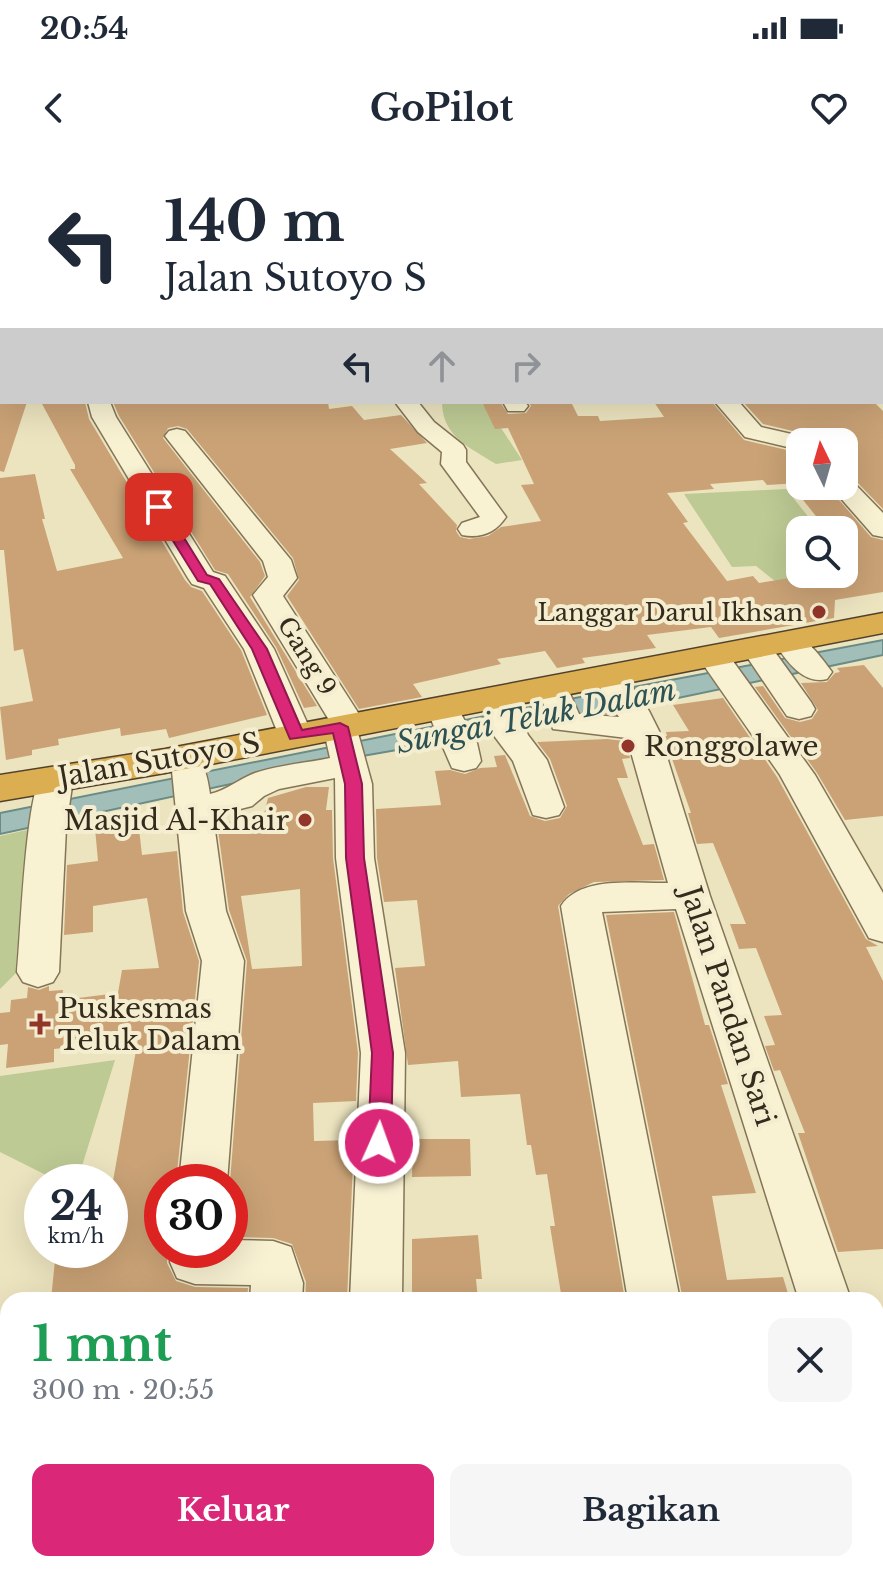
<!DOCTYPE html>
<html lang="id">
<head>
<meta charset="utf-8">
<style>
	body { margin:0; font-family:"Libre Baskerville",serif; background:#f6f6f7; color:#1f2937; height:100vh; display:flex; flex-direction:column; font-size:30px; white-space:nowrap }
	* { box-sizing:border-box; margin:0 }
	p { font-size:26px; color:#747a83 }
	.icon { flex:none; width:44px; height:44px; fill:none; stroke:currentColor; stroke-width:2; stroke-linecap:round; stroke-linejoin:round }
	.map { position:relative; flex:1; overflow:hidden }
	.sheet { position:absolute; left:0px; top:1132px; width:884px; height:280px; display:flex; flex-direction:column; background:#fff; border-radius:24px 24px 0 0; box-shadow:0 8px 32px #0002 }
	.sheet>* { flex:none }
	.hud { position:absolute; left:0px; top:0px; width:884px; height:244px; box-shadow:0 8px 32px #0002; background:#fff; color:#1f2937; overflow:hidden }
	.needle { width:52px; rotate:355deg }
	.buttons { position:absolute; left:786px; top:268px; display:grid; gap:16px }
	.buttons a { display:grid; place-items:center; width:72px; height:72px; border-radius:16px; background:#fff; box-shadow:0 8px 32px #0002; font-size:40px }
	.speed { position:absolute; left:24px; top:1004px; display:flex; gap:16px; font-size:40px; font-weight:700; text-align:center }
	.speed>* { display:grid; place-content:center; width:104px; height:104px; border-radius:50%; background:#fff; box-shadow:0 8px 32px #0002; line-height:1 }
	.speed small { font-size:20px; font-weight:400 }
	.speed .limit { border:12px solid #d22; background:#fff; color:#111 }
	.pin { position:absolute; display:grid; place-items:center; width:68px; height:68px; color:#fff; margin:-34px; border-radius:16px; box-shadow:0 4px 12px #0006 }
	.me { position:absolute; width:88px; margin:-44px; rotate:2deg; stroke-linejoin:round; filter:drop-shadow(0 0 6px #0008) }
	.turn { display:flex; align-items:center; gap:28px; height:168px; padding:0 32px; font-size:36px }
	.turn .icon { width:104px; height:104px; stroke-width:2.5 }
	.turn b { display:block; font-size:56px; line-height:68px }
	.lanes { display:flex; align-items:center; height:76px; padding:0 32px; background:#0003; justify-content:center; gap:40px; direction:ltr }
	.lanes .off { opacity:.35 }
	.round { display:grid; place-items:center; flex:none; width:84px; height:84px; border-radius:16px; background:#f6f6f7 }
	.overview { display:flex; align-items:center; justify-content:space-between; height:136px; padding:0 32px }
	h1 { font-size:48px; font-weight:700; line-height:60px; color:#1e9e55 }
	.action { display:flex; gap:16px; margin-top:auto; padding:16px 32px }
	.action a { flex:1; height:92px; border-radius:16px; background:#db2777; color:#fff; font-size:32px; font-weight:700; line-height:92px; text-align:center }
	.action a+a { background:#f6f6f7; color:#1f2937 }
	.status { display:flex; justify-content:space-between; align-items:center; height:56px; padding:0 40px; background:#fff; direction:ltr }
	.status svg { height:22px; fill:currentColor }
	header { display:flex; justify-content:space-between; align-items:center; height:104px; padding:0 32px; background:#fff; font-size:36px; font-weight:700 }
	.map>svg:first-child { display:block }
	.green { fill:#bdca94 }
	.water { fill:#a2beb9; stroke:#6a8c87; stroke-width:2 }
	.building { fill:#caa276; fill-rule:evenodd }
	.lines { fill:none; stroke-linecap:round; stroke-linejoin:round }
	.minor-casing { stroke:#847558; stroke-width:3 }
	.major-casing { stroke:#52422d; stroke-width:47 }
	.highway-casing { stroke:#52422d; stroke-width:3 }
	.minor { fill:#f8f1d2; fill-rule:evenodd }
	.major { stroke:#efde97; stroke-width:44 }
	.highway { fill:#dbae51; fill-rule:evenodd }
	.route { fill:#db2777; stroke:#8e194d; stroke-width:2 }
	.poi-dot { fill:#92352a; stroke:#f4edcf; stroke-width:3 }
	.labels { text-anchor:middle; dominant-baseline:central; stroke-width:8; stroke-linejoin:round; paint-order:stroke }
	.far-poi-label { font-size:24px; fill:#342b1c; stroke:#f4edcf; text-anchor:end }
	.far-street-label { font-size:24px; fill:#342b1c; stroke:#f4edcf }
	.poi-label { font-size:28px; fill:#342b1c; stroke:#f4edcf; text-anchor:start }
	.street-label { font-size:28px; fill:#342b1c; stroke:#f4edcf }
	.water-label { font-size:30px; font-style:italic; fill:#2c5254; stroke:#f4edcf }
</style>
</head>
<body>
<div class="status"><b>20:54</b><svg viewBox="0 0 49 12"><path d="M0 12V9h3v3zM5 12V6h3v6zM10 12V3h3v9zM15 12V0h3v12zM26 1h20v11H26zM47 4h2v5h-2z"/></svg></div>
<header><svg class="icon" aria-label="back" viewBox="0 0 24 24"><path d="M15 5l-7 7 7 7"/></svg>GoPilot<svg class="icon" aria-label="heart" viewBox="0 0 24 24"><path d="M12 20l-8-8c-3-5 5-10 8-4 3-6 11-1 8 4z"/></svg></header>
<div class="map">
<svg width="883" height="1412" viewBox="0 0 883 1412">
	<rect width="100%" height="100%" fill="#ece4bf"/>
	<path class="green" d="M480,242L490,251L522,300L496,304C469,287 443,277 442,243Z
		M786,329L819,370H800V411L791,414L816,438L800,441L756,406L732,407L684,334Z
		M40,667L22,807L0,829V676Z
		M115,900L77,1022H60L0,992V916Z"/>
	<path class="water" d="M883,480V495L592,556L351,598L0,674V653L575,538Z"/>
	<path class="building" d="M0,242H27L4,312L0,311Z
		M41,242H85L89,259L185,420L191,427L202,431L241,490L267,555L169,578L166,569L121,576L120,568L58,579L59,585L32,590V595L6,600L0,547L33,541L23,489L14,491L4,390H0V318L35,314L45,359H42L57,411L123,398L70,309H75V305Z
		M113,242H328L329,249L352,246L364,260L401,255L427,283L390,289L427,323L419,324L457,365L456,371L460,377L469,379L488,376L501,367L541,361L521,325L534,324L508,268L495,269L482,242H500L508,254L526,253L531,246L529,242H571L578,256H598L600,261L664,257L654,242H712L744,280L800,293V323L767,325L763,320L710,324L714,329L667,333L688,362L683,363L727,421L753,416L759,423L814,414H844V370H827L792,326H827L871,377L883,380V432L835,440L834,458L719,478L711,467L647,475L656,488L582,498L585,503L557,508L545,491L497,499L501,504L413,524L422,537L359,549L287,436L299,420L293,398L187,269L178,266L168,268L163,278L260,402L265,416L250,437L317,546L304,548L276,487L228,414L215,410L119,256Z
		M743,242H874L883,251V349L854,319L844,316V282H814L810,275L763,264Z
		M864,505L883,528V656L845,660L817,613L755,527L763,526L785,558L800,562L812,559L818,550L801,523L827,522L835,513L840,512L837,508Z
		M723,538L777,617L866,779L878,786L866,787L883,821V1089L838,1092L798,973H805L780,910L774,911L765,886L775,885L764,856L782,855L756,788L739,789L730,764H746L713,683L697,684L688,653H691L664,576H667L666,572L689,571L673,545Z
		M607,579L625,581L630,598L622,599L628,618H617L643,685L654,684L664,720L594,722L569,734L558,746L625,1140H562L550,1066H555L547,1014L536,1015L531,985H527L520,934L461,937L458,901L408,905L395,808L425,806L417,740L384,742L377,698L376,649L441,645L435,611L450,610L465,614L480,608L497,607L494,596L505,595L530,656L545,661L560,658L567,646L550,599L537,582Z
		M306,627H329L326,650H332L333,698L358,893L356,941L313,943L314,981L354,980L347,1140H305L306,1122L292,1084L273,1078L230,1077V1022L247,801L229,750L217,663L263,658L268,638ZM300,729L302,806L252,809L241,736Z
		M137,651L142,695L177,691L183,752L199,801L176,1022H162V1090H168L167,1103L176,1121L195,1127L248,1128L247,1140H51L56,1090H110L116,1039L110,1038L138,879L63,884V888L54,889V902L6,908L8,884L0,885V853L10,852L11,840L27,838L28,827L39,830L49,826V831L63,830L62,840L118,833L122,810L159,808L147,738L93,746V772L64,775L67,705L98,701L94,657Z
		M674,752L705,865H709L728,924L721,925L756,1033L712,1036L727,1120L783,1117L790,1140H683L606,755Z
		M413,979H470L471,1016L412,1017Z
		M478,1075L482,1119H476L478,1140H412V1079Z"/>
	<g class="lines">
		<g class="minor-casing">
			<path id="minor" d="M523,0H539L540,2H524Z
				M765,0H782L784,2H767Z
				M2,40V50L0,51V41Z
				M882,46H883V56H882Z
				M0,78H2V88H0Z
				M2,117V132L0,133V118Z
				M882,128H883V141H882Z
				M0,148H2V160H0Z
				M882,189H883V201H882Z
				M0,203H2V217H0Z
				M88,242H110L116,257L213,412L225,416L274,489L313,576L308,583L296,586L284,583L279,576L244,489L204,428L192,424L188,418L92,257Z
				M395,242H418L434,262L463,285L466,290V302L506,357C496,372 481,379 462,375L458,369L462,363L480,357L441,304L442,292L418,272Z
				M503,242H525L528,246L524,251H508Z
				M715,242H739L761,267L809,278L811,282H800V290L745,277Z
				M177,269L185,271L291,400L297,418L283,436L366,565L358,573L372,624L374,698L405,893L402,1140H350L361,893L336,698L335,618L279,629L264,636L252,646L213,656L226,751L244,801L227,1022H179L202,801L186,751L172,611L162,598L167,591C200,582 206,607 210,634C227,630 239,619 255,613C279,605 306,603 330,598L323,567L329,560L253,435L268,417L263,401L165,276L169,271Z
				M844,319L852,321L883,353V377L873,375L830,326H844Z
				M788,472C806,476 821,497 832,512L827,519C802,525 786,500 773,481L777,474Z
				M756,479L767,481L811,542L815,549L811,556L799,559L787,556L741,488L745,481Z
				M714,488L725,490L815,615L883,733V782L869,778L780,615L698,497L703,490Z
				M609,506L620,509L649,551L659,571L710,736L851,1140H799L676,749L602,752L680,1140H628L561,746C581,715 636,724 668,723L627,578L553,569L537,527L542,520L553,517L564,520L579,554L619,557L593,516L598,509Z
				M497,528L509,531L528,575L547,600L564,647L559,655L546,658L533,655L513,601L495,577L481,538L485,531Z
				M442,538L454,541L477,583L481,601L476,608L464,611L452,608L426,548L430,541Z
				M55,608L67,611L73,619L66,668L59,812L53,822L38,827L23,822L17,812C21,773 25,637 43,611Z
				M230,1080L273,1081L291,1087L303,1123L302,1140H250L251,1125L195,1124L177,1118L170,1102L171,1090H230Z
				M876,1391L881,1404L880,1412H820L821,1404H876Z
				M225,1404H285L284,1412H224Z"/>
		</g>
		<g class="major-casing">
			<path id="major" d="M0,23L2,19"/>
		</g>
		<g class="highway-casing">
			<path id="highway" d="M883,453V473L165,613L0,641V615L165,589Z"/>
		</g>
		<use href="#minor" class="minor"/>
		<use href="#major" class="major"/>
		<use href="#highway" class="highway"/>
	</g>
	<path class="route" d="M154,344H163L207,415L219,419L267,489L302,570L340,563L348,567L362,624L364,698L393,893L391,983L387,990L379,993L371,990L368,983L372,893L346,698L345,624L333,573L290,579L252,489L210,424L198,421L152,347Z"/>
	<g class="poi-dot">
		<circle cx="819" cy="452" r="8"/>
		<circle cx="628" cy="586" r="8"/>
		<circle cx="305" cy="660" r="8"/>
		<path d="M36 852h8v8h8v8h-8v8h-8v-8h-8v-8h8z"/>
	</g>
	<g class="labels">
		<g class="far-poi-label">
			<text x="803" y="452">Langgar Darul Ikhsan</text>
		</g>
		<g class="far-street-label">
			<text transform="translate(307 496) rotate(58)">Gang 9</text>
		</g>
		<g class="poi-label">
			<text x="644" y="586">Ronggolawe</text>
			<text x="289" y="660" text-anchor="end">Masjid Al-Khair</text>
			<text x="58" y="848">Puskesmas<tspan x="58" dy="32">Teluk Dalam</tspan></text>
		</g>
		<g class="street-label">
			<text transform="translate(159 600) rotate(-10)">Jalan Sutoyo S</text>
			<text transform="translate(728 846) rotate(72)">Jalan Pandan Sari</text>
		</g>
		<g class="water-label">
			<text transform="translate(536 556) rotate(-11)">Sungai Teluk Dalam</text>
		</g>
	</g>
</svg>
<div class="buttons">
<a><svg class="needle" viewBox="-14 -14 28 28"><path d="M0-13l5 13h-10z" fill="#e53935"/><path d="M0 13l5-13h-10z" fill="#747a83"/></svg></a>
<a><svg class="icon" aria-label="search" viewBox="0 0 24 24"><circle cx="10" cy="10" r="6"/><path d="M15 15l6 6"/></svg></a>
</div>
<div class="speed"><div>24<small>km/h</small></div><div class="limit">30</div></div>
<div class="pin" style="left:159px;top:347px;background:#d93025"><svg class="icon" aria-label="arrive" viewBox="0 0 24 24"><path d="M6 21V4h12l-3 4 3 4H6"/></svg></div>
<svg class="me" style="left:379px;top:983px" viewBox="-20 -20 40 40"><circle r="17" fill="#db2777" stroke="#fff" stroke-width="3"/><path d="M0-11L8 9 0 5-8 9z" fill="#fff"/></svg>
<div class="hud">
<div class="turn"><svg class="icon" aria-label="left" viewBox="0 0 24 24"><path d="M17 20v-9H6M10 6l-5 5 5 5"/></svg><div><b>140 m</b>Jalan Sutoyo S</div></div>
<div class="lanes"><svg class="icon" aria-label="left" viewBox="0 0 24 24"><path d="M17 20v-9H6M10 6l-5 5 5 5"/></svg><svg class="icon off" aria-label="ahead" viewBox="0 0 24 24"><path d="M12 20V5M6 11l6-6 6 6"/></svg><svg class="icon off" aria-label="right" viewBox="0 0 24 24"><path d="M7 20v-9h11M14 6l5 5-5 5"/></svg></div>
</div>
<section class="sheet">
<div class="overview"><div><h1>1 mnt</h1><p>300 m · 20:55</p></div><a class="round"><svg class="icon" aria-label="close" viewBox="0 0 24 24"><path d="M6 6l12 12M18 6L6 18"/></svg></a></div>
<div class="action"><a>Keluar</a><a>Bagikan</a></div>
</section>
</div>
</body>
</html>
